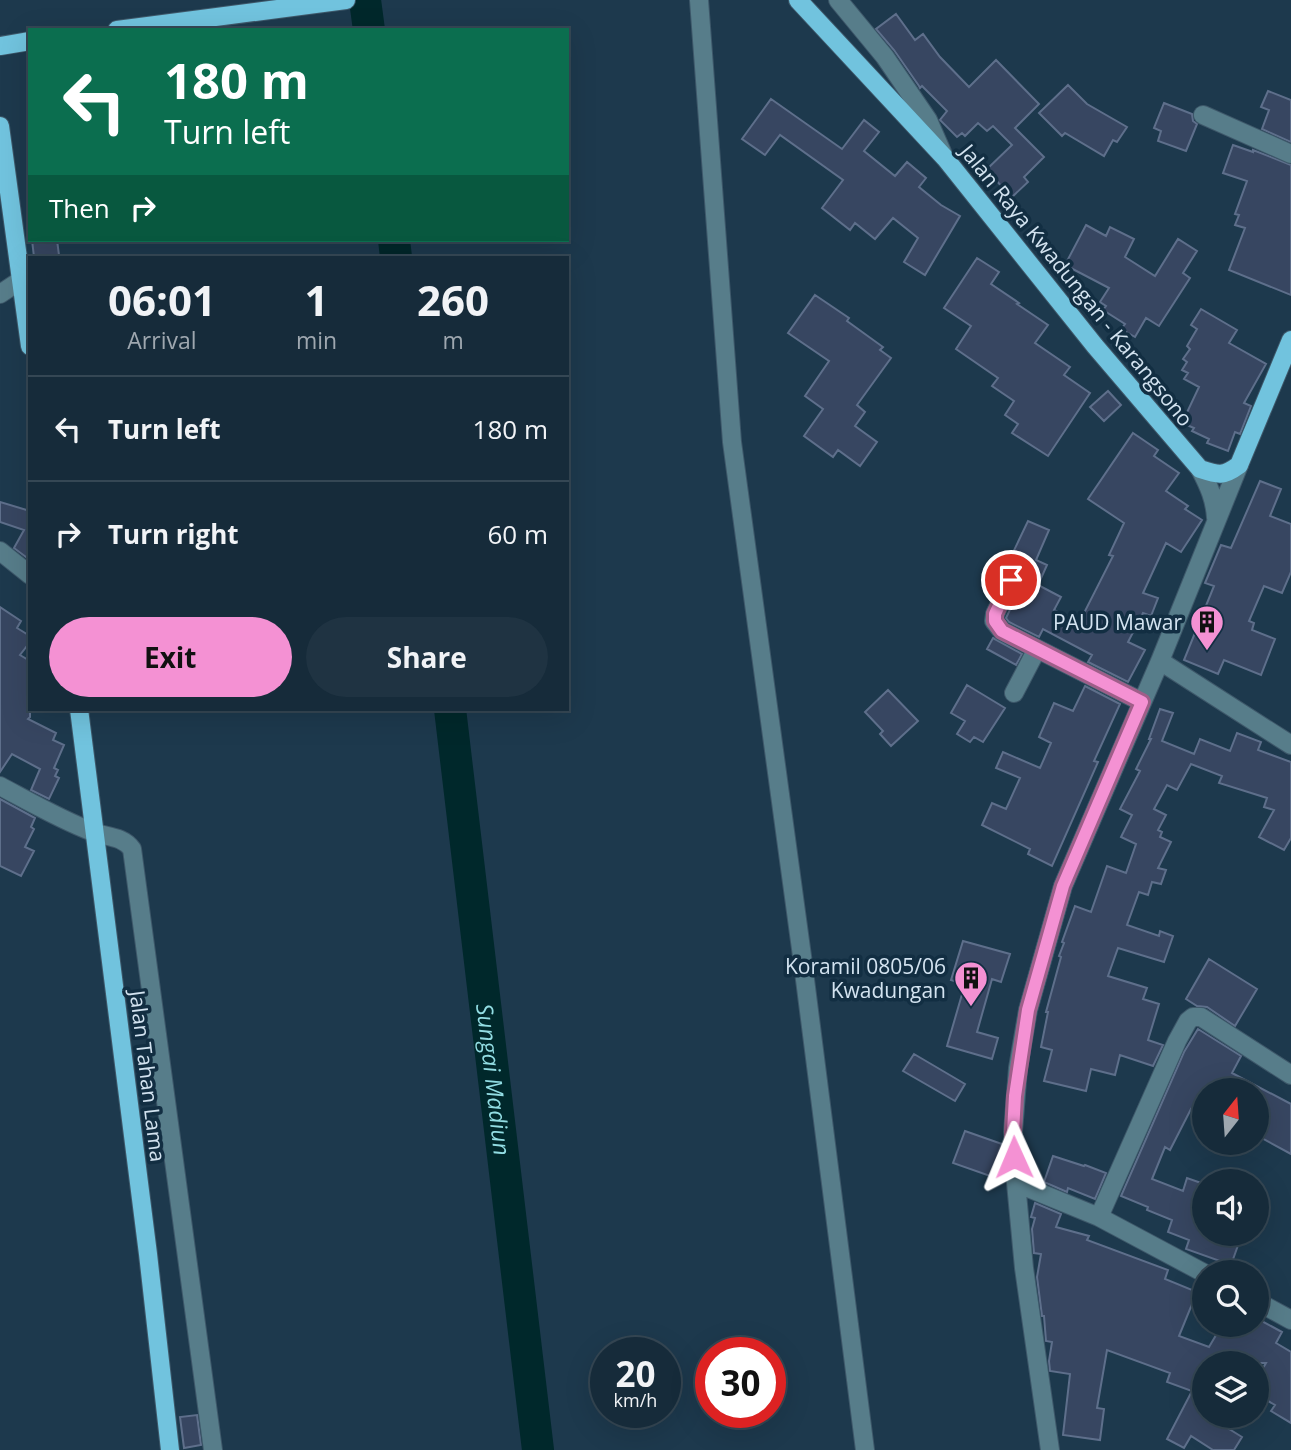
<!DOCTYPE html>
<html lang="en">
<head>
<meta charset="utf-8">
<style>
	body { margin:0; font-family:"Open Sans",sans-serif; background:#1f3342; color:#f1f3f6; height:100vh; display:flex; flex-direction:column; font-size:26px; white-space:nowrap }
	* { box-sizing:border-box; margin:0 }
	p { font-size:23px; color:#9ea7af }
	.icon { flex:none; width:38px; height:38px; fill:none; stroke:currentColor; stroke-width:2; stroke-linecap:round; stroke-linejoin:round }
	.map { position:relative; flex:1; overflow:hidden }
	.details { position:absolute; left:28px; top:256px; width:541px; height:455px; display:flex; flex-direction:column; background:#162b3a; border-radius:0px; box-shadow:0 7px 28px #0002,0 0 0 2px #354754 }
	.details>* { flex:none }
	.banner { position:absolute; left:28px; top:28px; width:541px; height:214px; border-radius:0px; box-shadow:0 7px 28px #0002,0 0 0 2px #354754; background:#0b6e4f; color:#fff; overflow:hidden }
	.needle { width:46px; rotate:17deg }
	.tools { position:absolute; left:1192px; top:1078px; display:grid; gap:14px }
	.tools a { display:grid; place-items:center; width:77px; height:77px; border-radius:50%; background:#162b3a; box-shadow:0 7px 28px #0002,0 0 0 2px #354754; font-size:35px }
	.speed { position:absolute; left:590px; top:1337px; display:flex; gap:14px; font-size:35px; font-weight:700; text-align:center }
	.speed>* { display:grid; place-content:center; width:91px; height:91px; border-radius:50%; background:#162b3a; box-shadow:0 7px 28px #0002,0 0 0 2px #354754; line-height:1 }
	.speed small { font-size:18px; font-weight:400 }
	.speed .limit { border:10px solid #d22; background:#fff; color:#111 }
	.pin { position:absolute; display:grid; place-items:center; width:60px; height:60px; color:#fff; margin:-30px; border:4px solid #fff; border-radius:50%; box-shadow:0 2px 7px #0007 }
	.me { position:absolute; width:77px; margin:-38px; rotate:359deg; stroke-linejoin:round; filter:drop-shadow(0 0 5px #0008) }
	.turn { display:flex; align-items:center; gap:24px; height:147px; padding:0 21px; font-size:32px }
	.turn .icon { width:91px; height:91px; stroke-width:2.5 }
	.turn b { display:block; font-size:49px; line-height:60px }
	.then { display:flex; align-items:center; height:66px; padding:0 21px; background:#0003; gap:14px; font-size:26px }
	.eta { display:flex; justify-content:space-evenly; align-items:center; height:119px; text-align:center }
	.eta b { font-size:42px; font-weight:700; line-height:49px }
	.button { display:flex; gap:14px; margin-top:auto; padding:14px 21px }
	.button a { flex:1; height:80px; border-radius:42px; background:#f491d3; color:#111; font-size:28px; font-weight:700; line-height:80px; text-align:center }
	.button a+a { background:#1f3342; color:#f1f3f6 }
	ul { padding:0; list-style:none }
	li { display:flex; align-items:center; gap:21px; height:105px; padding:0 21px; border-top:2px solid #354754 }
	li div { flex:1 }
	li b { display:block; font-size:26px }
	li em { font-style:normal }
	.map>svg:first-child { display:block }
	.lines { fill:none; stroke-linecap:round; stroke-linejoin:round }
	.river { stroke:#00282b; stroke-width:32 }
	.building { fill:#374661; stroke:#5e6f8b; stroke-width:2 }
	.minor-casing { stroke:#3e586a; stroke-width:20 }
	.major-casing { stroke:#3e586a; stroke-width:20 }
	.minor { stroke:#577d8a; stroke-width:18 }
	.major { stroke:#71c3de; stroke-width:18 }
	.route-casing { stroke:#9f5e89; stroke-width:18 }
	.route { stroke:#f491d3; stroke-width:12 }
	.labels { text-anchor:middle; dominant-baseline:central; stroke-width:7; stroke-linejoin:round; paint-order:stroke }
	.street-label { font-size:21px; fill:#d3e3f0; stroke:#122e42 }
	.poi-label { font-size:21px; fill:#d3e3f0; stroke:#122e42; text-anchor:end }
	.water-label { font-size:23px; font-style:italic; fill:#92dde3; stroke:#122e42 }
</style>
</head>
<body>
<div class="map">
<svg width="1291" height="1450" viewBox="0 0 1291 1450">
	<rect width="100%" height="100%" fill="#1d394d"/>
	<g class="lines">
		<g class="river">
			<path d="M365,0L369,30"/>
			<path d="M394,240L396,257"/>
			<path id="s1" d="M450,709L538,1450"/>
		</g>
	</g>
	<path class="building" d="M896,14L915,40L923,34L940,57L969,87L996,60L1039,104L1015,128L1044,157L1024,177L1028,182L1012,197L986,170L1012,145L993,126L987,131L978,123L965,136L962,133L957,137L940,120L947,111L922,86L920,88L919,86L894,50L876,29Z
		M1068,85L1087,104L1127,127L1117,142L1113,140L1104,156L1065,133L1062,136L1039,113Z
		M1268,91L1291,100V142L1262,129L1269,110L1261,107Z
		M771,99L842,149L864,120L879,132L864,151L895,176L907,162L926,178L919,187L941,205L960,216L925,275L904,262L918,238L893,218L875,239L855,223L850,230L822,208L843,180L780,135L765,155L742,139Z
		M1164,103L1192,114L1193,121L1197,124L1186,151L1158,141L1161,131L1154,128Z
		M1233,145L1253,152V150L1291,165V295L1229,270L1245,228L1235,225L1239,215L1235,214L1247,181L1223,173Z
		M1086,225L1106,236L1110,227L1134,239L1125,257L1155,276L1178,239L1197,251L1183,273L1190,278L1159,326L1146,318L1135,337L1121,329L1125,324L1103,310L1106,306L1100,302L1109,288L1065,265Z
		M32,240H57L59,255L34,257Z
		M977,258L999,272L991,284L1019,303L1017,304L1048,325L1035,343L1070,367L1064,375L1090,393L1048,456L1012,433L1018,424L1005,415L1014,401L992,386L998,378L956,349L971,326L944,308Z
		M815,295L849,318L847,321L883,347L880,350L891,358L857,405L865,412L855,426L877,442L860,466L838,450L833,457L804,436L823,409L805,396L829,361L788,333Z
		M1201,309L1237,330L1229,343L1266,364L1244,403L1251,406L1240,434L1235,432L1228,451L1207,443L1209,439L1192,431L1194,428L1182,423L1199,387L1184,379L1188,373L1182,370L1187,362L1183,359L1190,349L1187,346L1197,329L1191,325Z
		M1108,391L1121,405L1104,421L1090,407Z
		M1133,433L1158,450L1154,456L1179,473L1166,491L1188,506L1185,509L1202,520L1181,552L1166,543L1143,593L1158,598L1151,616L1143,613L1128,642L1145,650L1128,682L1088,662L1092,655L1043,629L1039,637L1009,622L1006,618L1028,572L1008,563L1028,521L1049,530L1036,560L1047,565L1038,585L1061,597L1054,610L1079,623L1113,556L1109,555L1124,523L1088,499Z
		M1260,481L1281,489L1270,516L1291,524V572L1282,593L1264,586L1249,621L1254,623L1252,630L1275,639L1261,675L1224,660L1218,674L1184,660L1214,586L1205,583L1221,545L1231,548Z
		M0,502L30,511V560L14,548L24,530L0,522Z
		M0,607L21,621L17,628L30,636V642L20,655L30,661V717L28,719L56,733L53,740L64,745L54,768L58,770L55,776L59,778L49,799L31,790L40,769L12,754L0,772Z
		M993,638L1022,654L1016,665L987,649Z
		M967,685L1005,708L983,742L974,737L970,742L957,734L965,721L951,713Z
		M1085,686L1120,704L1094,761L1098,762L1052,866L1028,854L1030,849L982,825L992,803L1006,809L1020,778L996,768L1003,752L1040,768L1051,743L1039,737L1054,703L1073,711Z
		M888,690L918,721L891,746L880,734L883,731L865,712Z
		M1160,709L1173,713L1162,741L1194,754L1200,739L1230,751L1237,733L1261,742L1258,750L1291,762V838L1284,850L1259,837L1274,810L1264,807L1267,798L1219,783L1222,776L1191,764L1177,790L1167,785L1154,809L1166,815L1158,830L1162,832L1160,837L1171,842L1158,868L1166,870L1161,884L1152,882L1148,895L1139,892L1127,925L1159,936L1160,931L1173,936L1164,962L1118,948L1108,976L1147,988L1143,999L1159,1004L1148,1040L1163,1045L1153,1066L1120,1055L1115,1075L1091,1069L1086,1091L1044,1081L1052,1050L1041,1047L1048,1012H1046L1061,957L1059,956L1064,943L1062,942L1075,906L1091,912L1107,866L1126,873L1136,844L1121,837L1132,815L1120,809L1140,771L1136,769L1151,739H1149Z
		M0,799L35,818L31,827L34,829L25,847L34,851L21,876L0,866Z
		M963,941L1010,954L1001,982L992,979L977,1032L998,1038L992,1059L947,1046L965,984L951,980Z
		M1209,959L1257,989L1235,1026L1207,1007L1197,1006L1186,999Z
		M1198,1029L1241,1056L1232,1073L1291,1104V1154L1256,1135V1090H1204V1118L1191,1109L1170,1150L1165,1147L1152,1179L1183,1191L1187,1178L1204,1184V1234H1242L1231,1265L1186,1249L1189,1240L1168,1232L1172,1220L1147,1210L1148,1207L1121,1196L1184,1052Z
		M914,1054L965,1084L955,1101L903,1071Z
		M965,1131L1002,1144L1003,1149L993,1177L953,1163Z
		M1053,1156L1084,1166L1085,1165L1106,1173L1095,1199L1068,1188L1067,1192L1044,1182Z
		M1035,1203L1061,1214L1056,1227L1089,1236L1087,1240L1168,1270L1165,1279L1197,1292L1179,1336L1209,1347L1222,1325H1256L1258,1319L1282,1332L1276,1343L1291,1352V1423L1271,1411L1275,1405L1256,1394V1380L1266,1363H1204V1416H1208L1242,1437L1234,1450H1213L1191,1436L1184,1448L1167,1439L1192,1391L1167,1382L1170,1373L1107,1350L1097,1408L1104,1409L1100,1440L1063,1435L1070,1374L1050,1371L1049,1361L1052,1342L1046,1341L1044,1316H1042L1037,1277L1041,1254L1034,1253L1032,1229L1035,1218L1031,1217Z
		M197,1415L201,1445L184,1448L180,1417Z"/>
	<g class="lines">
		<g class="minor-casing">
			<path id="minor" d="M699,0L732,442L802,956L865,1450
				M838,0L885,57L928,120L942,152
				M1203,115L1291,154
				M0,294L21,280
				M1200,469C1209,486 1215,500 1216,518
				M0,551L30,575
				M1011,580L995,614L994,621L1002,631L1142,702
				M1160,661L1291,745
				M1014,693L1037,649
				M0,786C30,802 61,820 93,832C106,837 123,836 132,849L213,1450
				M1016,1183L1099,1217L1204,1273
				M1099,1217L1177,1041L1188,1021L1193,1017H1201L1291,1075
				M1256,1301L1291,1320
				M1050,1450L1024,1268L1016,1183L1013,1132L1018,1068L1028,1010L1063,886L1160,661L1239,465"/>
		</g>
		<g class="major-casing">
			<path id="major" d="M798,0L945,158L1095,346L1200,469C1218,475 1223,477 1239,465L1291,340
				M117,30L346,0
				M0,46L30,41
				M0,126L30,346
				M79,709L148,1254L170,1450"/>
		</g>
		<use href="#minor" class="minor"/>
		<use href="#major" class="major"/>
	</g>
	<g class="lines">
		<g class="route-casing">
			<path id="route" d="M1011,580L995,614V621L1002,631L1142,702L1063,886L1028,1010L1015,1096L1013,1132L1014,1157"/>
		</g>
		<use href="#route" class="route"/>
	</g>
	<defs>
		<g id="building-pin" transform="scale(1.75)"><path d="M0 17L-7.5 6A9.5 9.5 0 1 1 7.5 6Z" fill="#f491d3" stroke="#122e42"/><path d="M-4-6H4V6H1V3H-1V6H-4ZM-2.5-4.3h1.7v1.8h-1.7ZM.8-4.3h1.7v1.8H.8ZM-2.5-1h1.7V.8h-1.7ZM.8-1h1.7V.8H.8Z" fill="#111"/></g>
	</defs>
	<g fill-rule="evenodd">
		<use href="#building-pin" x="1207" y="622"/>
		<use href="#building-pin" x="971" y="978"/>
	</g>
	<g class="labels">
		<g class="street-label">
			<text transform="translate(1077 285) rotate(51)">Jalan Raya Kwadungan - Karangsono</text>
			<text transform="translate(148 1076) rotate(83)">Jalan Tahan Lama</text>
		</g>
		<g class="poi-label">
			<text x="1182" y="622">PAUD Mawar</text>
			<text x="946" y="966">Koramil 0805/06<tspan x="946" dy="24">Kwadungan</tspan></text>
		</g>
		<g class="water-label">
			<text stroke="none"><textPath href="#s1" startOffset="373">Sungai Madiun</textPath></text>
		</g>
	</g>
</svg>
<div class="tools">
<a><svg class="needle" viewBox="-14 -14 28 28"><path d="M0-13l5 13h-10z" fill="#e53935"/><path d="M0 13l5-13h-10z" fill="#9ea7af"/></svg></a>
<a><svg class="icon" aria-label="sound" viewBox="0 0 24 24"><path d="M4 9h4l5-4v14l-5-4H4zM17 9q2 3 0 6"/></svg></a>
<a><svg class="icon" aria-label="search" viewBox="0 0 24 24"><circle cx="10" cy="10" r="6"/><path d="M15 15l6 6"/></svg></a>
<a><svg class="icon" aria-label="layers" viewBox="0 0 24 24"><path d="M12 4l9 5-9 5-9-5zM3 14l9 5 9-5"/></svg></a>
</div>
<div class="speed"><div>20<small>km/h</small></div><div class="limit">30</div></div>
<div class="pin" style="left:1011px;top:580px;background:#d93025"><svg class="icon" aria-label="arrive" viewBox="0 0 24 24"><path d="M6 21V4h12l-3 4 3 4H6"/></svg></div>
<svg class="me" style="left:1014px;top:1157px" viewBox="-20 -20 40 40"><path d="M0-17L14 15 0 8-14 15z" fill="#f491d3" stroke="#fff" stroke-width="4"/></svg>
<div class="banner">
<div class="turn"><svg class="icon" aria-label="left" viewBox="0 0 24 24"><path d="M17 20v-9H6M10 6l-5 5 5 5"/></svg><div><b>180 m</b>Turn left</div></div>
<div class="then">Then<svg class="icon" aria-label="right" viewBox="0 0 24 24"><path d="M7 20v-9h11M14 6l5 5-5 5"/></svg></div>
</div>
<section class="details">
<div class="eta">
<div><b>06:01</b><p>Arrival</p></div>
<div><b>1</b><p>min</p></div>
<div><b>260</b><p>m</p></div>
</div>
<ul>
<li><svg class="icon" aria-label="left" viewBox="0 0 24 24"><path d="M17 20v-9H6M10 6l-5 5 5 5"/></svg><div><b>Turn left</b></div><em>180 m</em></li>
<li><svg class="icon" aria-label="right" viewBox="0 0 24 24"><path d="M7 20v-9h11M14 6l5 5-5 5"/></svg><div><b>Turn right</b></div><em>60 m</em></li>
</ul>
<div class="button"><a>Exit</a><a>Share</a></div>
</section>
</div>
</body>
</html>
